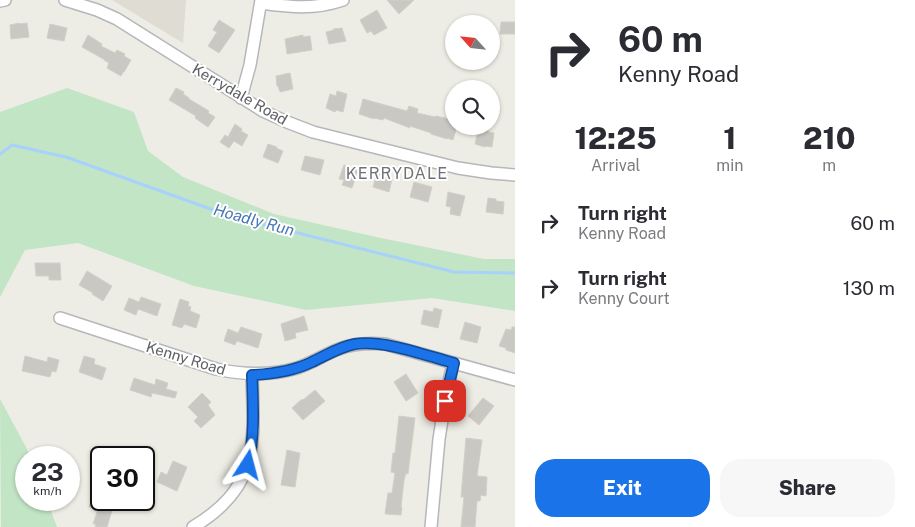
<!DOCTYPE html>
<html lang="en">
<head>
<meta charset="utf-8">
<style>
	body { margin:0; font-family:"Public Sans",sans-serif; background:#f7f7f7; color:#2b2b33; height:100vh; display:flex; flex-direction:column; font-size:19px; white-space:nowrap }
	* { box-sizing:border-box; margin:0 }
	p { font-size:16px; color:#7c7c81 }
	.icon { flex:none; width:28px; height:28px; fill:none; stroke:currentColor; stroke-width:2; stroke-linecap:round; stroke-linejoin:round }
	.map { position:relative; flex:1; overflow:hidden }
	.drawer { display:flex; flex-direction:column; background:#fff; width:400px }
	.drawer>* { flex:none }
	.hud { background:#fff; color:#2b2b33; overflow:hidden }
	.needle { width:32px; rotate:297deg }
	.buttons { position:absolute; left:445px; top:15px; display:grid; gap:10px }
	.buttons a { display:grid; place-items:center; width:55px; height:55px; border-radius:50%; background:#fff; box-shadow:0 1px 4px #0004; font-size:25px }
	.speed { position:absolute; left:15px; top:446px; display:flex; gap:10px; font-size:25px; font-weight:700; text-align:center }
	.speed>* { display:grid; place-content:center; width:65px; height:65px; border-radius:50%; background:#fff; box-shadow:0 1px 4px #0004; line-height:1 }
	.speed small { font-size:12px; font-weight:400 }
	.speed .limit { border:2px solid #111; border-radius:8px; background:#fff; color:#111 }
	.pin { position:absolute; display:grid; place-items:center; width:42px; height:42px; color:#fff; margin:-21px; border-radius:10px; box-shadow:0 2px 8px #0006 }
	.me { position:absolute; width:55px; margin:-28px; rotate:9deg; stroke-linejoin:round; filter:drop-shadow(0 0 4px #0008) }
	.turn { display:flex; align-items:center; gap:18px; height:105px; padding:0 20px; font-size:22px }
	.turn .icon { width:65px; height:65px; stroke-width:2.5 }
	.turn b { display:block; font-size:35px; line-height:42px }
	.eta { display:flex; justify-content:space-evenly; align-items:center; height:85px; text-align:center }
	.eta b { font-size:30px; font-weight:800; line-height:35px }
	.button { display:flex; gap:10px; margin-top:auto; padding:10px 20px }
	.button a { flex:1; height:58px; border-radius:20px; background:#1a73e8; color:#fff; font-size:20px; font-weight:800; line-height:58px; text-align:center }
	.button a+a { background:#f7f7f7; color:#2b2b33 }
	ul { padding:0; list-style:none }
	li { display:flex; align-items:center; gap:15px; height:65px; padding:0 20px }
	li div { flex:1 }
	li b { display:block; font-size:19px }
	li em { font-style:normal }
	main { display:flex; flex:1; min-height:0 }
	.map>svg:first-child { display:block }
	.education { fill:#dedcd3 }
	.green { fill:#c2e5c5 }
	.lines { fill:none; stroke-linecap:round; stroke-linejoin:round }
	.stream { stroke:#a8d1fc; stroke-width:3 }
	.building { fill:#cac8c2; stroke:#d3cfc3 }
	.minor-casing { stroke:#b5b7bb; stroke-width:14 }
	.minor { stroke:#fff; stroke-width:11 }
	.route-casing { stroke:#114b97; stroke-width:12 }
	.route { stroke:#1a73e8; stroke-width:9 }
	.labels { text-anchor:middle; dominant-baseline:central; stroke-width:4; stroke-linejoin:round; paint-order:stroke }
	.street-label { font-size:15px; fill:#5d6065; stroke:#fff }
	.neighbourhood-label { font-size:16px; letter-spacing:1px; fill:#6e7177; stroke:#fff }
	.water-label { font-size:16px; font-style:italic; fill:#4776b6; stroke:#fff }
</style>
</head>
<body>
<main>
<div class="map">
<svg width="515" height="527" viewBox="0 0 515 527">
	<rect width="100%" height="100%" fill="#eeede5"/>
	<path class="education" d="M112,0H186L183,43Z"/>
	<path class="green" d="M67,88L134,112L148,151L183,177L274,214L381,238L484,259H515V311L432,298L306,310L194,286L78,243L25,250L0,297V112Z
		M0,399L26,447L30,457L26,458V500H47L57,527H1Z"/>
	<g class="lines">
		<path class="stream" d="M0,154L12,145L66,157L230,216L454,272L515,273"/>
	</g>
	<path class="building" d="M387,0H414L399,14Z
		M377,10L387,28L374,35L371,31L367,33L360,20Z
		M219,20L235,30L219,53L208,46L217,32L213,30Z
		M501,22H515V34H500Z
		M19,23V24L27,23L29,37L11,39L10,25Z
		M50,24L67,28L64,41L47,38Z
		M342,28L346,41L329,44L326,32L334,30L333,29Z
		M88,35L102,44L101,46L115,53L117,50L125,54L124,56L131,60L124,72H123L121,76L107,68L109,63L104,60H105L82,47Z
		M303,35V37L310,36L312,50L287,54L285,39Z
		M290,73L293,89L280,92L278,86H277L276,76Z
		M176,88L184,92L183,94L189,98V99L209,111L208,113L215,117L208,127L195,118L196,116L169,100Z
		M337,91L347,94L343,112L336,110L335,112L326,108L330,94L336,96Z
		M363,99L407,111L409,106L418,109L417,113L435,117L436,116L454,120V126H457L453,140L447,138V139L431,134V133L410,126V128L384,118L383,120L374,118V119L359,114Z
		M235,124L242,129L241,131L248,135L242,146L234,141L229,148L220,142L225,135L228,137Z
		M479,126L489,128L488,132L494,133L492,147L485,146V147L475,144Z
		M268,144L277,147L276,148L283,151L278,163L263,157Z
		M305,156L324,160L320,175L301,170Z
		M344,165L358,170L352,188L342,185L344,180L339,179Z
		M377,173L392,179L389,192L373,187Z
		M414,182L432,187L428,202L410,197Z
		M448,192L465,196L460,216L450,214L451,207L446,206Z
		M488,198L496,199V201L504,202L503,214L486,212Z
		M35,263H60L61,280H49V276H36Z
		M87,271L112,286L103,301L92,294L93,293L79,285Z
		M141,297L161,304L157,316L138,309L136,315L124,310L129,298L139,302Z
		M180,299L189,302L188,306L191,307L190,311L200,315L196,328L184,324L182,328L172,325Z
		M434,308L442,310L438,328L421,324L424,310L433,312Z
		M304,316L308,330L295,333L296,338L285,341L281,324Z
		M465,322L481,327L477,343L460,339Z
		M241,327L262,334L258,348L237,341L235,345L224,341L228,329L238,333Z
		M512,327H515V353L506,350V348L499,346L506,329L511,330Z
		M25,356L47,362L48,357L59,360L56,372L52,371L50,377L22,371Z
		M84,356L95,359L94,364L106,368L102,380L79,372Z
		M406,374L418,393L406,401L394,382Z
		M134,378L155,385L156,379L168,383L166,389L177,392L175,398L152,393L151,397L130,390Z
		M315,390L325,401L303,420L292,408L302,399L303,400Z
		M202,393L211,402L208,405L215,415L201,428L194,421L198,417L188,407Z
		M483,398L494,406L479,425L468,416Z
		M399,416L415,418L408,474L406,473L404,480L401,507L402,508L401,515L385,514L388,493H392L395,473L391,472L393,453H395Z
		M466,438L482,440L477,476L487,477L486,496L481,495L480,501H477L475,527H461L464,497H461Z
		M287,450L300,453L295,487L281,485Z
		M173,461L187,467L177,491L157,482L161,472L167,475Z
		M92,499L113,507L107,527H95L96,524H93L98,509L89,507Z"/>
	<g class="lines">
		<g class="minor-casing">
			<path id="minor" d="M65,0L97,10L117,19L263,111L287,122L313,132L458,168L491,173L515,175
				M0,1L5,0
				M261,3C290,7 314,10 343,0
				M241,98L250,65L261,0
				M60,318L216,369C244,375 270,376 297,368C312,363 325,354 339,349C354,343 369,343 385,344L515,380
				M193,527C260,487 254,444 252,375
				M431,527L439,439L445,401L453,363"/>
		</g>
		<use href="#minor" class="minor"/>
	</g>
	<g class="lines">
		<g class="route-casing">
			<path id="route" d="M248,465C255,436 253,405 252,375C273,374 294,371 312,362C327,355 339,347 355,344C385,340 424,355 454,363L445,401"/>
		</g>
		<use href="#route" class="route"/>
	</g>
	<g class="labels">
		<g class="street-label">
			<text transform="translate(240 94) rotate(30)">Kerrydale Road</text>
			<text transform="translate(186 358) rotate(17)">Kenny Road</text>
		</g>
		<g class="neighbourhood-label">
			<text x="397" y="173">KERRYDALE</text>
		</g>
		<g class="water-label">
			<text transform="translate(254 220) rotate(15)">Hoadly Run</text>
		</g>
	</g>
</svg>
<div class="buttons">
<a><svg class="needle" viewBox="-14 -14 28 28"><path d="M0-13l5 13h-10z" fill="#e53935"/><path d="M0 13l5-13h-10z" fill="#7c7c81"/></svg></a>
<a><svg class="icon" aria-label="search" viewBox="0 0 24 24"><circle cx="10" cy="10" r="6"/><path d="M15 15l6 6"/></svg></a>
</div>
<div class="speed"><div>23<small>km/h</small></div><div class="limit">30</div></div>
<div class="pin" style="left:445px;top:401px;background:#d93025"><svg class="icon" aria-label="arrive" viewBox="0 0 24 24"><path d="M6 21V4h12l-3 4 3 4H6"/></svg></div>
<svg class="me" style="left:248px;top:465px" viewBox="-20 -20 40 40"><path d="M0-17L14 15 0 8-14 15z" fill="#1a73e8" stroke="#fff" stroke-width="4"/></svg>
</div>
<section class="drawer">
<div class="hud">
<div class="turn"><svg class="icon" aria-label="right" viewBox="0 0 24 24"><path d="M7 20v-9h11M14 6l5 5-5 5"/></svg><div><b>60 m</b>Kenny Road</div></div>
</div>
<div class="eta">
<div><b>12:25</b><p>Arrival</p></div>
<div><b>1</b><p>min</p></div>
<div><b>210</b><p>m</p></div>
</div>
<ul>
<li><svg class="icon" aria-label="right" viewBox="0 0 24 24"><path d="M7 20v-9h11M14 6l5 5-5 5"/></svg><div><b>Turn right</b><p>Kenny Road</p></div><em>60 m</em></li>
<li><svg class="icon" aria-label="right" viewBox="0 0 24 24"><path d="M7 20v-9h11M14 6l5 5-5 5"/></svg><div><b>Turn right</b><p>Kenny Court</p></div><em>130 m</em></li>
</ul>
<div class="button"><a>Exit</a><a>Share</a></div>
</section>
</main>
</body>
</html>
